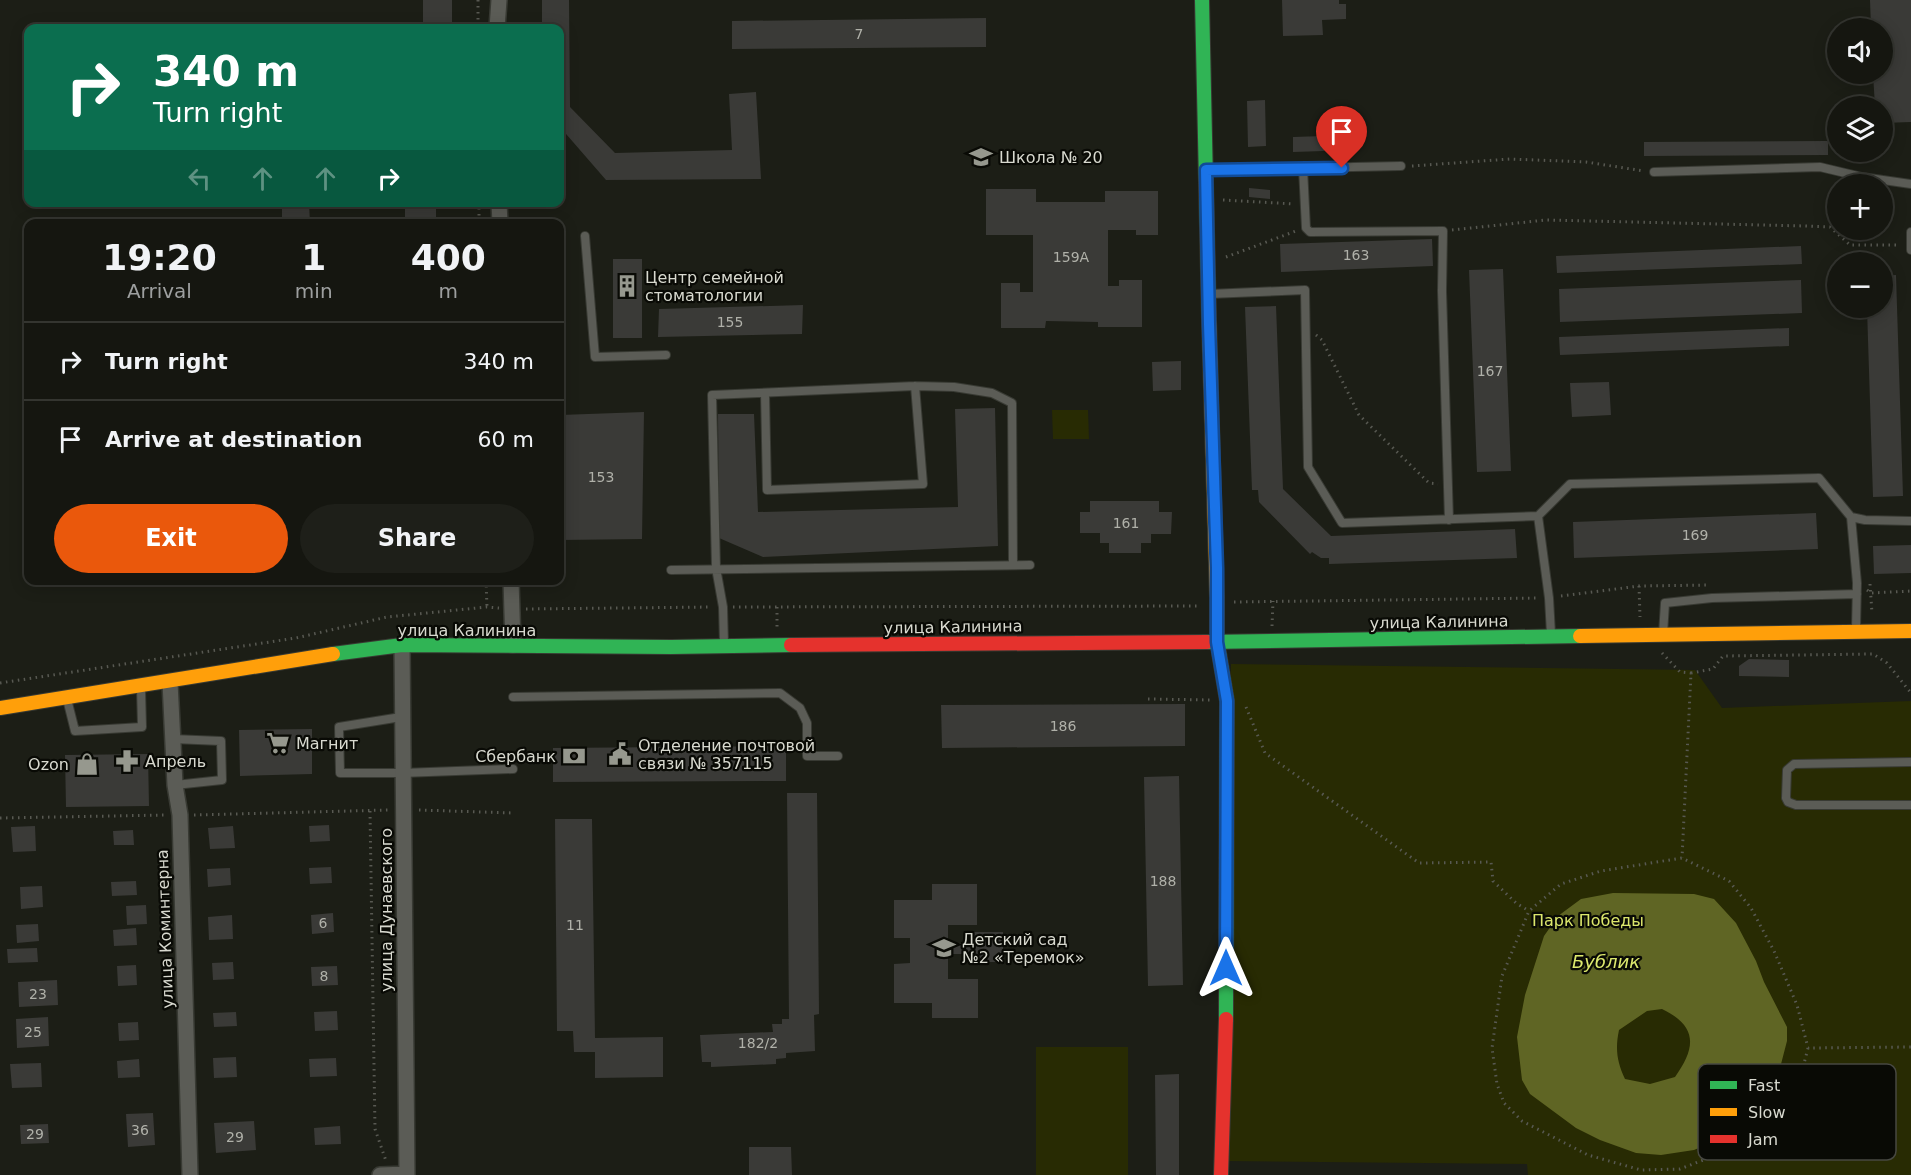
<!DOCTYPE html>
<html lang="en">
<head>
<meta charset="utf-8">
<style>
	body { margin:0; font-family:"DejaVu Sans",sans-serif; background:#1e1f19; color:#f1f3f6; height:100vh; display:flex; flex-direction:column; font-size:22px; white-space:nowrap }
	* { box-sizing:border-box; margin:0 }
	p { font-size:20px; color:#9d9f9f }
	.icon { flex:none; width:33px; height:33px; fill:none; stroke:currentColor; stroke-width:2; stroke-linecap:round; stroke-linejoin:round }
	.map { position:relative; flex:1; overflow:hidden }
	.drawer { position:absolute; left:24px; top:219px; width:540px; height:366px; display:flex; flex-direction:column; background:#151610; border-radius:12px; box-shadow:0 3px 15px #0003,0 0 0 2px #343530 }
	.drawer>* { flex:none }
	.top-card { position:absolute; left:24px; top:24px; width:540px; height:183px; border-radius:12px; box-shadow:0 3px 15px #0003,0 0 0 2px #343530; background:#0b6e4f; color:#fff; overflow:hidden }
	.fabs { position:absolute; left:1827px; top:18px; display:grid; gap:12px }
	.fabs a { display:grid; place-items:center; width:66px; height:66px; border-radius:50%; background:#151610; box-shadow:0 3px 15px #0003,0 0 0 2px #343530; font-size:30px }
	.pin { position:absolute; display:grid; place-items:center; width:51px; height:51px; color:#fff; margin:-62px -26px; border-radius:50% 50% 50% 0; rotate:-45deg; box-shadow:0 0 6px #0007 }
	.pin .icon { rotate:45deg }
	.me { position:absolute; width:66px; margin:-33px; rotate:0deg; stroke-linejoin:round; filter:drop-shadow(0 0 4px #0008) }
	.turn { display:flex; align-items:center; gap:21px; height:126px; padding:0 30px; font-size:27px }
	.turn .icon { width:78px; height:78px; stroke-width:2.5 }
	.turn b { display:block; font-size:42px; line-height:51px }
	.lanes { display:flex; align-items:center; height:57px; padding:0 30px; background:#0003; justify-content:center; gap:30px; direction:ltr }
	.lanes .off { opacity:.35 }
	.eta { display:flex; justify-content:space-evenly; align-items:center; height:102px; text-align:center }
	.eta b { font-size:36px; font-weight:600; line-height:42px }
	.primary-button { display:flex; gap:12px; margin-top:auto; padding:12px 30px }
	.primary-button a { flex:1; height:69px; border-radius:36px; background:#ea580c; color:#fff; font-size:24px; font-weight:600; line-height:69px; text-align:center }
	.primary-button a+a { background:#1e1f19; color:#f1f3f6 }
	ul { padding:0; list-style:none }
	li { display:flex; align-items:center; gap:18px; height:78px; padding:0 30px; border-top:2px solid #343530 }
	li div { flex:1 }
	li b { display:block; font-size:22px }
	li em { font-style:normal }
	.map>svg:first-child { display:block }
	.green { fill:#282b03 }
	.water { fill:#5f6524; fill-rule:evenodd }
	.building { fill:#3a3a37 }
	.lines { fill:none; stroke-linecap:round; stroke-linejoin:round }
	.lane-casing { stroke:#383a33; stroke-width:10 }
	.street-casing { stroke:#383a33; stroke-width:18 }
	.fast-casing { stroke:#383a33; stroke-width:16 }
	.slow-casing { stroke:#383a33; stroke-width:16 }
	.jam-casing { stroke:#383a33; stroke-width:16 }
	.path { stroke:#585952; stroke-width:3; stroke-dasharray:1.5 4.5; stroke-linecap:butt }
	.lane { stroke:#5b5c56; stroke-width:8 }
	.street { stroke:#5b5c56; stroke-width:15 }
	.fast { stroke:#30b455; stroke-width:14 }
	.slow { stroke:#ff9f0a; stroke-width:14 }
	.jam { stroke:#e5322d; stroke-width:14 }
	.route-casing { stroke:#114b97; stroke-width:15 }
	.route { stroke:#1a73e8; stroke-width:10 }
	.labels { text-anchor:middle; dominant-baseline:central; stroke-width:4.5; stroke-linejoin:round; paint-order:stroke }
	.number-label { font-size:14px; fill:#b0b1a9 }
	.poi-label { font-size:16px; fill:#d8d9cf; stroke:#090a05; text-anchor:start }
	.street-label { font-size:16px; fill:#d8d9cf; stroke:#090a05 }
	.park-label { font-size:16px; fill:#dce76c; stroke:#090a05 }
	.water-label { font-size:18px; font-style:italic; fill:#dde96e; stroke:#090a05 }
	.key { fill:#090a05; stroke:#474842; stroke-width:1.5 }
	.key-label { font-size:16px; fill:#d8d9cf }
</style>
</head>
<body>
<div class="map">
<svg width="1911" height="1175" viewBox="0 0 1911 1175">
	<rect width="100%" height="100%" fill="#1c1e16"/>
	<path class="green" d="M1052,410H1088L1089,439H1053Z
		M1231,664L1695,670L1722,708L1911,701V1175H1528L1527,1164L1225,1161Z
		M1036,1047H1128V1175H1036Z"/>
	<path class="water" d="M1613,893L1694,894L1714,899L1736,923L1756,961L1764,982L1787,1027V1041L1780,1068L1768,1094L1718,1140L1694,1150L1661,1155L1636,1153L1600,1140L1576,1128L1530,1094L1522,1080L1517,1037L1525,995L1544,936L1558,916L1581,899ZM1662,1009C1698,1026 1696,1048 1675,1077L1650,1084L1625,1079C1617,1062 1615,1049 1619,1030L1647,1011Z"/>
	<path class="building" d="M423,0H452V28H423Z
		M542,0H569L570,107L615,153L732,150L729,94L756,92L761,179L606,180L560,127V28H542Z
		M1282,0H1339V4H1346V19L1322,20L1323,35L1283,36Z
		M1870,0H1911V122L1882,123V106H1875L1873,74H1882V28H1871Z
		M986,18V47L732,49V21Z
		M1265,100L1266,146L1248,147L1247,101Z
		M1323,136L1324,151L1293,152V137Z
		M1828,141V155L1644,156V142Z
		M1249,188L1270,190V199L1249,197Z
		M986,189H1036V202H1105V191H1158V235H1136V230H1108V286H1119V280H1142V327H1098V322L1046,321L1045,328H1001V283H1020V292H1033V235H986Z
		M282,202H309L310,224H282Z
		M405,202H436V224H405Z
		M26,230H28V346H25Z
		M1432,239L1433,266L1281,272L1280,244Z
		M1801,246L1802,264L1557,273L1556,256Z
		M613,259H642V338H613Z
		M1503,269L1511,471L1477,472L1469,270Z
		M1896,275L1903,496L1873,497L1867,308H1882V276Z
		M1801,280L1802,313L1560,322L1559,289Z
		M803,305L802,334L658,337L659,309Z
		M1276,306L1283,489L1331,536L1515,529L1517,558L1329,564V558H1321L1312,552L1310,554L1259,502L1258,490H1252L1245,307Z
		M1789,328V346L1560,355L1559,337Z
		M1181,361V390L1153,391L1152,362Z
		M1609,382L1611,415L1572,417L1570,383Z
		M26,407H28V437H26Z
		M995,408L998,546L763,557L719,538L718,414H754L758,512L958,507L955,409Z
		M644,412L642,539L560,540V415Z
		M1090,501H1159V512H1172L1171,534H1151V543H1141V553H1109V543H1100V533H1080V512H1090Z
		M1816,513L1818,549L1574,558L1573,522Z
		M1911,545V573L1874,574L1873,546Z
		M1749,659L1789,660V677L1739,676V666Z
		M1185,704V746L942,748L941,705Z
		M312,729V774L240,776L239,730Z
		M786,746V781L553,782V748Z
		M148,754L149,806L66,807L65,755Z
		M1179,776L1183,985L1148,986L1144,777Z
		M787,793H817L819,1014L814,1015L815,1051L786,1053V1058L776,1059V1064L711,1067V1062H702L700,1035L773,1032L772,1024H782V1019H789Z
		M555,819H592L595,1038L663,1037V1077L595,1078V1052H574L573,1031H557Z
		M329,825L330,841L310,842L309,826Z
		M35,826L36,851L13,852L11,827Z
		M233,826L235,848L210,849L208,828Z
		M133,830L134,845H114L113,831Z
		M331,867L332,883L310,884L309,868Z
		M230,868L231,885L208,887L207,869Z
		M136,881L137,895L112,896L111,882Z
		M932,884H977V925H948V943H965V932H1003V962H965V954H948V979H978V1018H932V1003H894V964L910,963V938H894V900H932Z
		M42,886L43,907L21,909L20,887Z
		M146,905L147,924L127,925L126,906Z
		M333,913L334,932L312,934L311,915Z
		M232,915L233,939L209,940L208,917Z
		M38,924L39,941L17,943L16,925Z
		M136,928L137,945L114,946L113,930Z
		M37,948L38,962L8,963L7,949Z
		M233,962L234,979L213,980L212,963Z
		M136,965L137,985L118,986L117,966Z
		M337,966L338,985L312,986L311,967Z
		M57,980L58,1005L19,1007L18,982Z
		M337,1011L338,1030L315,1031L314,1012Z
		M236,1012L237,1026L214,1027L213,1013Z
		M48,1017L49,1046L17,1048L16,1019Z
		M138,1022L139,1040L119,1041L118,1023Z
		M236,1057L237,1077L214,1078L213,1058Z
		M336,1058L337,1076L310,1077L309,1059Z
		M139,1059L140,1077L118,1078L117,1061Z
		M41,1063L42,1087L12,1088L10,1064Z
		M1179,1074V1175H1156L1155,1075Z
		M153,1113L155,1145L128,1147L126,1114Z
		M254,1121L256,1150L216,1153L214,1123Z
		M48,1124L49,1143L21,1144L20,1125Z
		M340,1126L341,1144L315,1145L314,1128Z
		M749,1147H791L792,1175H749Z"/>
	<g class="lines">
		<g class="lane-casing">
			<path id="lane" d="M1303,168L1306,228L1310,232L1443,231L1442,291L1449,520
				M1207,170L1401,166
				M1654,172L1820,167L1862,177L1911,184
				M1911,232V250
				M585,236L595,357L666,355
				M1209,294L1305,290L1308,467L1342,523L1538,516L1570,484L1819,478L1851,517L1865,520L1911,521
				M765,393L767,490L923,484L915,386
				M1538,516L1549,598L1551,634
				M1851,517L1857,583L1856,629
				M671,570L1030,565
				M1663,634L1665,603L1712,598L1857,594
				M724,644L723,607L716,568L712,395L915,386L954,387L992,393L1012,403L1013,564
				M513,697L780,693L800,708L807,723V756H838
				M67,699L75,731L142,727L141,689
				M401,717L339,727L340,773H402L513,769
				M173,739L221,741L222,780L175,785
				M1911,762L1794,764L1787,770L1786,798L1788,802L1796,805H1911"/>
		</g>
		<g class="street-casing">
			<path id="street" d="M497,28L499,0
				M499,202L500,224
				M511,580L513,645
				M402,645L407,1175
				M170,682L175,785L180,815L190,1175
				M380,1175L407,1174"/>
		</g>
		<g class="fast-casing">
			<path id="fast" d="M1202,0L1209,320
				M1217,598V641L1227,701L1226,1019
				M1207,642L1580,636
				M333,654L402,645L671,647L791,645"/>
		</g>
		<g class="slow-casing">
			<path id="slow" d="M1209,320L1217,598
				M1580,636L1911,631
				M0,708L333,654"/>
		</g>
		<g class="jam-casing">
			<path id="jam" d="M791,645L1207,642
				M1221,1175L1226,1019"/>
		</g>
		<path class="path" d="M478,0V28
			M1412,166L1510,159L1586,162L1644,171
			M1223,200L1294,204
			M479,202V224
			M1452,230L1546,220L1805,226L1830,227L1850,245H1900
			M1226,257L1296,231
			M1316,335L1322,340L1359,415L1429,483L1438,484
			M486,580L487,607
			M1870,584L1872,613
			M1639,586L1640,617
			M1867,590L1871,593L1911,591
			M1561,596L1639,586L1710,585
			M1234,602L1539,598
			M733,607L1201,606
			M777,607V627
			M526,609L712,607
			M1272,626L1273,601
			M1662,653L1680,672L1691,673L1682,858
			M1691,673L1713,669L1723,656L1873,654L1887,663L1911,693
			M0,683L296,638L387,617L487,607L499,608
			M1148,699L1210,700
			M1246,707L1265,753L1419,863L1491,862L1493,881L1516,903L1529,911
			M419,810L513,813
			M370,811L375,1129L386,1161
			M194,815L388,810
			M0,818L166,815
			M1808,1048L1799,1083L1778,1112L1724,1152L1680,1169L1641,1170L1588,1155L1522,1121L1504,1103L1497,1084L1492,1048L1502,976L1529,911L1561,884L1601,871L1682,858L1729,881L1751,908L1774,951L1797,1005L1808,1048L1911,1047"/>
		<use href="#lane" class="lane"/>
		<use href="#street" class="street"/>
		<use href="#fast" class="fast"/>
		<use href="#slow" class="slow"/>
		<use href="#jam" class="jam"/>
	</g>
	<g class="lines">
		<g class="route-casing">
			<path id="route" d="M1226,968L1227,701L1217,642V568L1209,324L1206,170L1342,168"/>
		</g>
		<use href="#route" class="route"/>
	</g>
	<defs>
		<g id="school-bare" transform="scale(1.8)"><path d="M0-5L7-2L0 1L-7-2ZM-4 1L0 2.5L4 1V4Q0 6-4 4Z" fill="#96988e" stroke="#090a05" stroke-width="2.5" paint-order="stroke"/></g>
		<g id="building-bare" transform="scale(1.8)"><path d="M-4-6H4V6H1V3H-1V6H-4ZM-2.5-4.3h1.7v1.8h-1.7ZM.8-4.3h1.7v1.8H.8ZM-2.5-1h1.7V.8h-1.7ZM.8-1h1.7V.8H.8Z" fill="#96988e" stroke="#090a05" stroke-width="2.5" paint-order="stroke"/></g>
		<g id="supermarket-bare" transform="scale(1.8)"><path d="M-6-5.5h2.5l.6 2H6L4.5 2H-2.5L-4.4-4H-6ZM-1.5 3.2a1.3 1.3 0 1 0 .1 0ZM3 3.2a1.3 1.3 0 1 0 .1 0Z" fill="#96988e" stroke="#090a05" stroke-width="2.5" paint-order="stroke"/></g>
		<g id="civic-bare" transform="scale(1.8)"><path d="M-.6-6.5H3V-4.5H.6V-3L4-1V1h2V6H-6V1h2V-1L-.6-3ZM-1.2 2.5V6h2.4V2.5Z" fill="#96988e" stroke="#090a05" stroke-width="2.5" paint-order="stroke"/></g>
		<g id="bank-bare" transform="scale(1.8)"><path d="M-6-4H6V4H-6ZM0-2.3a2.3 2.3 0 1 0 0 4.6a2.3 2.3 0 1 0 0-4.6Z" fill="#96988e" stroke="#090a05" stroke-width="2.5" paint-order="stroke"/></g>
		<g id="pharmacy-bare" transform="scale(1.8)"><path d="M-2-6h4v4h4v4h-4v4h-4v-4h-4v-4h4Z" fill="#96988e" stroke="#090a05" stroke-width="2.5" paint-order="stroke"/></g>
		<g id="shop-bare" transform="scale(1.8)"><path d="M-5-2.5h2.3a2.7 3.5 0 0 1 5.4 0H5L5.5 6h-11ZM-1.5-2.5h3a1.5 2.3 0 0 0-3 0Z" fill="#96988e" stroke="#090a05" stroke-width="2.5" paint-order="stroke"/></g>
	</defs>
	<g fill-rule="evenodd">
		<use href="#school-bare" x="981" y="157"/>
		<use href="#building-bare" x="627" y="286"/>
		<use href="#supermarket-bare" x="278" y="743"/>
		<use href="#civic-bare" x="620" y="754"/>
		<use href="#bank-bare" x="574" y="756"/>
		<use href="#pharmacy-bare" x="127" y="761"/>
		<use href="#shop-bare" x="87" y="764"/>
		<use href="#school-bare" x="944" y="948"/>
	</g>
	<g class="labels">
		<g class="number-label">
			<text x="859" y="34">7</text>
			<text x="1356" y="255">163</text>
			<text x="1071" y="257">159А</text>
			<text x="730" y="322">155</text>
			<text x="1490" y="371">167</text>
			<text x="601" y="477">153</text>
			<text x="1126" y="523">161</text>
			<text x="1695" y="535">169</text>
			<text x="1063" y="726">186</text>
			<text x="1163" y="881">188</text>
			<text x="323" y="923">6</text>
			<text x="575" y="925">11</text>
			<text x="324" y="976">8</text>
			<text x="38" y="994">23</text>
			<text x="33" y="1032">25</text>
			<text x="758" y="1043">182/2</text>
			<text x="140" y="1130">36</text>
			<text x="35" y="1134">29</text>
			<text x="235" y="1137">29</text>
		</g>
		<g class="poi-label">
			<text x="999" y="157">Школа № 20</text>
			<text x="645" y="277">Центр cемейной<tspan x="645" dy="18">cтоматологии</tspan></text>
			<text x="296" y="743">Магнит</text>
			<text x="638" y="745">Отделение почтовой<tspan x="638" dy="18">связи № 357115</tspan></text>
			<text x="556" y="756" text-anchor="end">Сбербанк</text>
			<text x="145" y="761">Апрель</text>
			<text x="69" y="764" text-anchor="end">Ozon</text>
			<text x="962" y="939">Детский сад<tspan x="962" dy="18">№2 «Теремок»</tspan></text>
		</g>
		<g class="street-label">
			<text transform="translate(1439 622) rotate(-1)">улица Калинина</text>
			<text transform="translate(953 627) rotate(-1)">улица Калинина</text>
			<text x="467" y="630">улица Калинина</text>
			<text transform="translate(386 910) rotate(-90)">улица Дунаевского</text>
			<text transform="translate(165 929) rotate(-92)">улица Коминтерна</text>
		</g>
		<g class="park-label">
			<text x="1588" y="920">Парк Победы</text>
		</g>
		<g class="water-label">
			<text x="1606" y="961">Бублик</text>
		</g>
	</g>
	<rect x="1698" y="1064" width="198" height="96" rx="9" class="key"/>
	<rect x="1710" y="1081" width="27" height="8" fill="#30b455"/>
	<rect x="1710" y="1108" width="27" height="8" fill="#ff9f0a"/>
	<rect x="1710" y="1135" width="27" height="8" fill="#e5322d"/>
	<g class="key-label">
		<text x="1748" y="1091">Fast</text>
		<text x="1748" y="1118">Slow</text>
		<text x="1748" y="1145">Jam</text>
	</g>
</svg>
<div class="fabs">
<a><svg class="icon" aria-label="sound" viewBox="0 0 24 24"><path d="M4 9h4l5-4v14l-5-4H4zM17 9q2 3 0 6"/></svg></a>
<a><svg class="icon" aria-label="layers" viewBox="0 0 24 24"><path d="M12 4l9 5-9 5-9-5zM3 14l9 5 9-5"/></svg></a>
<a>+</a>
<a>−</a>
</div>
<div class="pin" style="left:1342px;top:168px;background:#d93025"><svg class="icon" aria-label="arrive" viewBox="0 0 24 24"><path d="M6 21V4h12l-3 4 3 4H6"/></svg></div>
<svg class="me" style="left:1226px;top:968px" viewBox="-20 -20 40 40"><path d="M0-17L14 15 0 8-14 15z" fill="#1a73e8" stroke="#fff" stroke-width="4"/></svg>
<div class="top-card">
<div class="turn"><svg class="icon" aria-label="right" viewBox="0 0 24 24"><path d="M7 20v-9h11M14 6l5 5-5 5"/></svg><div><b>340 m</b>Turn right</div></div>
<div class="lanes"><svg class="icon off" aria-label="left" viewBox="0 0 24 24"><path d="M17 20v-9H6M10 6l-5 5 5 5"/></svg><svg class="icon off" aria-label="ahead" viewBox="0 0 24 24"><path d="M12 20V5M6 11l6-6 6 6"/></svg><svg class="icon off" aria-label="ahead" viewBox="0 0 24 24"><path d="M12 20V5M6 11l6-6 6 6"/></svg><svg class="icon" aria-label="right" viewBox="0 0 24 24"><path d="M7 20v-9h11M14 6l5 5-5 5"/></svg></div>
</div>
<section class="drawer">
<div class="eta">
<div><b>19:20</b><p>Arrival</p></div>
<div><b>1</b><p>min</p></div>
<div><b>400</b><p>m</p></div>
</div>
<ul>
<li><svg class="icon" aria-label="right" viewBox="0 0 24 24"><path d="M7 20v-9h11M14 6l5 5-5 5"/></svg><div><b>Turn right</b></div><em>340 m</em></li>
<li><svg class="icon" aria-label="arrive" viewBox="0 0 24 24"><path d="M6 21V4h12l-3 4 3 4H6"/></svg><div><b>Arrive at destination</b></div><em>60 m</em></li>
</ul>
<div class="primary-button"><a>Exit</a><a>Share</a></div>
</section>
</div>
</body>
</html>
